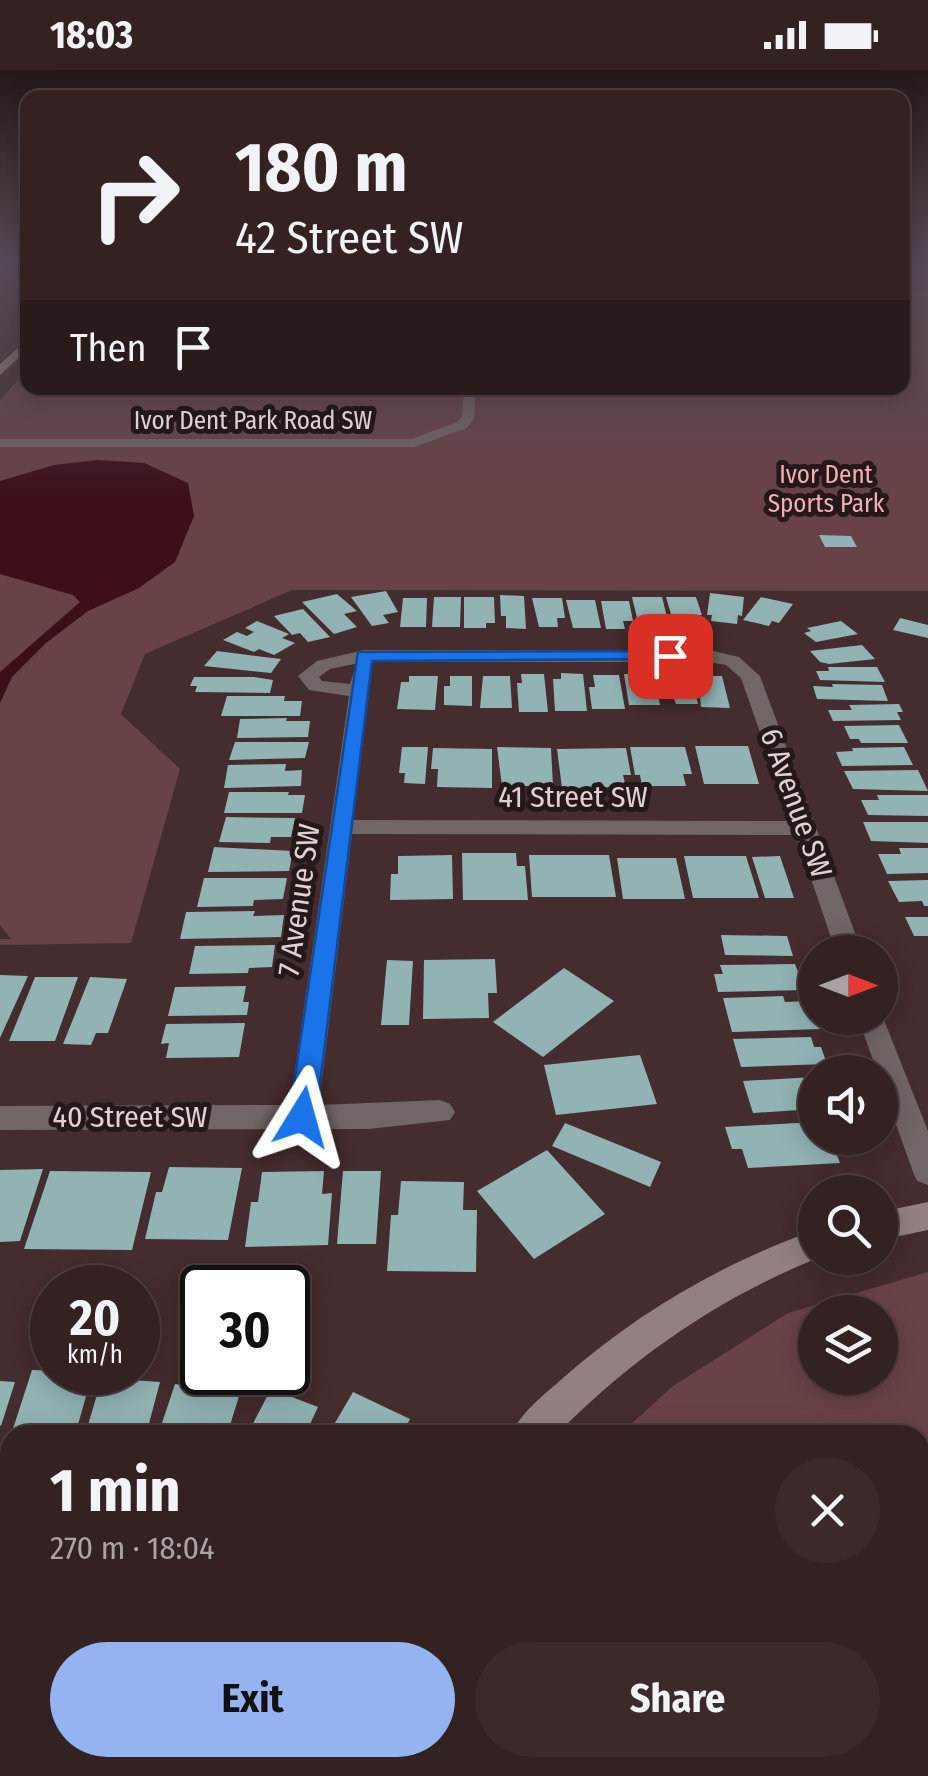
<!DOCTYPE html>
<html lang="en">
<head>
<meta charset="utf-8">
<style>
	body { margin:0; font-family:"Fira Sans Condensed",sans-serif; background:#3c292a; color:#f1f3f6; height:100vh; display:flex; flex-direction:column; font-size:38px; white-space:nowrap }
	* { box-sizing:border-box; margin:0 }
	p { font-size:32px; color:#a9a3a5 }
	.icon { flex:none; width:55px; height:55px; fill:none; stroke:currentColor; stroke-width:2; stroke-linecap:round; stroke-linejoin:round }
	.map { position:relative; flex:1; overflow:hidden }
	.drawer { position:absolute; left:0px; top:1355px; width:930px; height:352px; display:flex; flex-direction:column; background:#342122; border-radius:30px 30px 0 0; box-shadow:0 5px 25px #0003,0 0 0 2px #4e3e40 }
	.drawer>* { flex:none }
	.top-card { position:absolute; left:20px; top:20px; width:890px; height:305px; border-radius:20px; box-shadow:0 5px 25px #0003,0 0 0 2px #4e3e40; background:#342122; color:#f1f3f6; overflow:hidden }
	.needle { width:65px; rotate:90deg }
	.controls { position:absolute; left:798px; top:865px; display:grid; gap:20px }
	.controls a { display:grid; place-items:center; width:100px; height:100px; border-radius:50%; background:#342122; box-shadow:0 5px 25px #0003,0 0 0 2px #4e3e40; font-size:50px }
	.speed { position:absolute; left:30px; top:1195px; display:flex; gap:20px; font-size:50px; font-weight:700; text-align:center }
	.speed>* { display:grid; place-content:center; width:130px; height:130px; border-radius:50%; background:#342122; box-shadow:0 5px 25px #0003,0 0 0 2px #4e3e40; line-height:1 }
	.speed small { font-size:25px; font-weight:400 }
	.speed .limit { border:5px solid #111; border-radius:15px; background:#fff; color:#111 }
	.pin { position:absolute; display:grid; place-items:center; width:85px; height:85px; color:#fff; margin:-42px; border-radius:20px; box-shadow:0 5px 15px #0006 }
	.me { position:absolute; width:110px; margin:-55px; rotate:8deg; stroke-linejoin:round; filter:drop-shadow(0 0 8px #0008) }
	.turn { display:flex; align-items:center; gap:35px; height:210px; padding:0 50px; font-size:45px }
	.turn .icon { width:130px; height:130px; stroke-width:2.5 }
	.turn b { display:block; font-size:70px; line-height:85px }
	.then { display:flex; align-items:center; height:95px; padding:0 50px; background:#0003; gap:20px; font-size:38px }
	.round { display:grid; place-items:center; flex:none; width:105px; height:105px; border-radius:52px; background:#3c292a }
	.head { display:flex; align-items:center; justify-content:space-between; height:170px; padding:0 50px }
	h1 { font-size:60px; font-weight:700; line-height:75px }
	.cta { display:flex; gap:20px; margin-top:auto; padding:20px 50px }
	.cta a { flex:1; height:115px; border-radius:60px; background:#95b2f1; color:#111; font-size:40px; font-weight:700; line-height:115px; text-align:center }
	.cta a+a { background:#3c292a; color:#f1f3f6 }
	.status { display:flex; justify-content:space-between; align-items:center; height:70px; padding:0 50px; background:#342122; direction:ltr }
	.status svg { height:28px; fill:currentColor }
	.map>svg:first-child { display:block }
	.green { fill:#684246; fill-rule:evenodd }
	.water { fill:#3d0f18 }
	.building { fill:#91b3b4 }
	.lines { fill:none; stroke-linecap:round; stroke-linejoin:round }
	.street { fill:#726566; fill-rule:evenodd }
	.secondary { fill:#948081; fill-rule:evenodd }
	.route { fill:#1a73e8; stroke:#114b97; stroke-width:2.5 }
	.labels { text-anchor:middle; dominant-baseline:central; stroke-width:10; stroke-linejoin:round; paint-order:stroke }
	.far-street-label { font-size:25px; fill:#e2d1d2; stroke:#241819 }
	.far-park-label { font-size:25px; fill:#f4afb5; stroke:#241819 }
	.street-label { font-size:30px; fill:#e2d1d2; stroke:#241819 }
</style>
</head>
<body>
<div class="status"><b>18:03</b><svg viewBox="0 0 49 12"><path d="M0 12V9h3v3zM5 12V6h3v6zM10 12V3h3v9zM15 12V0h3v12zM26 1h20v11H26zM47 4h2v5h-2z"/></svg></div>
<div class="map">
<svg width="928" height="1706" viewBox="0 0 928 1706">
	<rect width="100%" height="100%" fill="#452c2e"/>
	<path class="green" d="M903,196H928V521L292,520L145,584L121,644L180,699L131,873L0,875V869H11L0,855V330L27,300L28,318H902Z
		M928,1202V1706H412L415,1698H920V1365H619L673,1316L788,1243ZM880,1242V1308H815V1242Z"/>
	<path class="water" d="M98,390L144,393L188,413L194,446L175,492L139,518L88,541L46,573L12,607L0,633V602L80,532L73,525L0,504V411L54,395Z"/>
	<path class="building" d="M819,465L851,466L857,477H825Z
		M386,521L398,542L383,545L389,553L372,556L351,527Z
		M710,523L744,527L742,546L738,545L737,554L711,551L712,545H707Z
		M337,524L357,541L344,544L357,557L334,564L302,532Z
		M500,525L524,526L526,559L506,558V546H501Z
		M434,527H461L460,557H432Z
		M464,527H494L495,553H486V558H464Z
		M632,527H662L670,559H646L643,548H637Z
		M666,527H696L702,545H695L699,558H675Z
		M761,527L793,534L779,553L772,551L769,556L743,550Z
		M403,528H427L426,557H400Z
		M532,528H562L565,548H557L558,557H539Z
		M566,530H595L601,558H573Z
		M601,531H629L633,551H623L625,559H606Z
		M303,539L330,567L308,572L300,563L292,565L274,546Z
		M900,548L928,555V568L893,560Z
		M257,551L289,564L282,568L295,573L274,585L259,579L254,582L223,570L237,562L247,566L254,562L245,558Z
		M841,551L858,564L816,572L804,563L811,561L807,558Z
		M862,575L875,589L829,594L820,592L810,581Z
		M217,581L281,589L271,603L204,596Z
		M828,597H877L885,612L820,610L816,601H829Z
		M561,603L583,604L587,641H555L553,609H561Z
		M521,604H544L548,642H519L517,613H522Z
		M624,604L648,605L650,615H656L660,635H629Z
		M593,605H619L625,639H592L589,617H595Z
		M663,605H690L698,634H676L674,629H665Z
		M409,606H438L435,640L397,639L401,612H409Z
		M450,606H472V636L444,635V616H450Z
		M483,606H510L512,638H480Z
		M698,606H722L730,638L701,637Z
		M194,607H254L273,610L270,623L195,622L197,616H190Z
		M832,614L882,615L888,631L817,629L813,616L833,617Z
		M227,626H285L284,631H302L300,646H221Z
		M899,634L903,642H897L901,650L833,651L828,640H852L849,635Z
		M287,648L286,651H310L308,667L237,668L240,649Z
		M899,655L908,673H861L859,669H850L844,656Z
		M235,672H309L305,688L229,690Z
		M695,676H748L759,714H704Z
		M402,677H428L425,714L404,713L405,703H399Z
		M497,677L551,678L553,716H502Z
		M630,677H685L692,704H683L686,716H642L640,705H635Z
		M904,677L913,695L842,696L836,682L853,681L852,678Z
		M433,678L492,679V718L437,717L438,699H431Z
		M626,678L631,705H623L626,717L562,718L557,679Z
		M286,694L285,701L302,700L301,716L224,718L228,695Z
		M918,700L928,721L853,719L844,701Z
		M229,722H289L288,725H305L302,743H224Z
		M877,725H928V746L868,745L861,730H879Z
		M226,747L295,748L291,767H271L270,773L219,772Z
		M863,752H928V773L871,771Z
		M214,777L293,781L289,801L208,802Z
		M899,778H928V803L887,804L878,784H901Z
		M462,783H516L517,796H525L528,830H463Z
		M452,785L453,829L390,830L391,804H398V786Z
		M529,785H609L616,827H532Z
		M684,786H746L759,828H693Z
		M780,786L794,828H765L752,787Z
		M617,788H676L685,829H623Z
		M204,808H287L283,829L254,830L253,836L197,837Z
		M928,810V836H924L922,831L899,832L888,811Z
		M255,841L253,846L284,845L281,867L180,869L186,842Z
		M905,847H928V866H914Z
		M721,865L787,866L793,886L725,885Z
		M275,875L272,897L249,898L248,903L189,904L195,876Z
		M495,889L497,923H488L489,948L423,949L424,890Z
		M387,890L413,891L409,955H381Z
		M795,894L805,920L718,922L714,904H723L720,895Z
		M564,898L614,931L543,987L493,952Z
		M0,905L28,906L0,968Z
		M35,907H78L55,971H9Z
		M90,907L127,909L108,963H96L91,975L63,974Z
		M246,916L243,932H249L247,945L168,946L175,917Z
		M783,926L785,932L809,931L820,959L732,962L723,928Z
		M245,953L239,987L166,988L169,973L161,974L166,954Z
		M811,967L814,977H821L827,994L741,997L733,969Z
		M640,985L657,1034L556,1045L544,995Z
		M815,1007V1039L753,1043L743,1011Z
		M815,1052V1068H830L840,1093L748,1098L742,1079H732L725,1057Z
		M565,1053L661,1092L650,1117L552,1076Z
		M547,1080L605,1144L534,1189L477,1121Z
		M169,1097L242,1098L228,1170L145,1169L156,1122H162Z
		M43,1099L20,1171L0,1172V1100Z
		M50,1101L151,1102L132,1180L24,1179Z
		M324,1101L322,1124L332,1123L328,1175L245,1177L251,1132H258L262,1102Z
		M343,1101H381L376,1174H337Z
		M401,1111L464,1112L463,1140H477L476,1202L387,1201L391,1145H398Z
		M32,1300L93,1302L75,1365H11Z
		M102,1308L160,1312L146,1365H85Z
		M0,1311L15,1312L1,1356L0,1355Z
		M175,1314L240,1323L227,1365H158Z
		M271,1319L318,1337L305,1365H247Z
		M353,1322L410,1349L402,1365H328Z
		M10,1370V1421L0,1420V1398Z
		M0,1679L10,1680V1698H19L17,1706H0Z
		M71,1698H85L116,1706H68Z"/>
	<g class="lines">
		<path class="street" d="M902,221H928V227H902Z
			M464,318H476L474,348L467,358L414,377H0V369H412L457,352L462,347Z
			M364,580H709L739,587L760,606L862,882H836L796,765L352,764L319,1035L440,1030L450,1034L455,1042L450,1050L369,1059L0,1060V1036L290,1035L349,626L309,620L298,606L317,591ZM364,592H709L726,595L741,608L791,751L353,750L371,606L368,602H354L350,614L322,611L319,607L330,599Z
			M880,940L928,1061V1115L917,1111L913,1102L858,948H880Z
			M0,1537H10V1579H0Z"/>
		<path class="secondary" d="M28,269V279L0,305V294Z
			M928,1132V1160L880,1170V1142Z
			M815,1160V1188H818C718,1228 632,1288 556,1365H511C521,1342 544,1325 563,1308C638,1242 721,1194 815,1160Z
			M301,1698H347L344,1706H298Z"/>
	</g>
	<linearGradient id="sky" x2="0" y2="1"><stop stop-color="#261819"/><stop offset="0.45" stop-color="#564b57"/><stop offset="1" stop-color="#564b57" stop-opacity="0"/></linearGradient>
	<rect width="928" height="435" fill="url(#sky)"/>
	<path class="route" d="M670,581L679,586L676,589L372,591L316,1047L312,1055L302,1058L293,1055L289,1047L358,582Z"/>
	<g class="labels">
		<g class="far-street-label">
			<text x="253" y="351">Ivor Dent Park Road SW</text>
		</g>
		<g class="far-park-label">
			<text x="826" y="405">Ivor Dent<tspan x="826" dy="29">Sports Park</tspan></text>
		</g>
		<g class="street-label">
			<text x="573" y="727">41 Street SW</text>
			<text transform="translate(796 733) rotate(70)">6 Avenue SW</text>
			<text transform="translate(299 830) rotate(-82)">7 Avenue SW</text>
			<text x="130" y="1047">40 Street SW</text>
		</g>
	</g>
</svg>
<div class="controls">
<a><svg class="needle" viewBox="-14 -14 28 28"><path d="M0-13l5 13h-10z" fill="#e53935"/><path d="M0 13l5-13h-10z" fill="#a9a3a5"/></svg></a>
<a><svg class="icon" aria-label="sound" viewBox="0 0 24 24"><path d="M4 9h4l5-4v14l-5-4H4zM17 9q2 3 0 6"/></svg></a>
<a><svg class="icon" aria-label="search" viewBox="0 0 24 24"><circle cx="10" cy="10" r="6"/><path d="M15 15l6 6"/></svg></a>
<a><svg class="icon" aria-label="layers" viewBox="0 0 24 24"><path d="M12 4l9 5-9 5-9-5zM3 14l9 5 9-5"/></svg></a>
</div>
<div class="speed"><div>20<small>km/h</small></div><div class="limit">30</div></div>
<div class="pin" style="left:670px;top:586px;background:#d93025"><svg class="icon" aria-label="arrive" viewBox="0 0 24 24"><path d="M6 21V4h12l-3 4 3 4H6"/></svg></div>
<svg class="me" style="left:302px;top:1047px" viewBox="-20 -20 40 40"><path d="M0-17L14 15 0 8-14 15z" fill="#1a73e8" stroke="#fff" stroke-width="4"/></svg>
<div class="top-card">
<div class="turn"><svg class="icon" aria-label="right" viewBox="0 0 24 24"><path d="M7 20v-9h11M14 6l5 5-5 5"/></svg><div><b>180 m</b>42 Street SW</div></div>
<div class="then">Then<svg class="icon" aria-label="arrive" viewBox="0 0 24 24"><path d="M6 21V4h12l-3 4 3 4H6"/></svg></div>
</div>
<section class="drawer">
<div class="head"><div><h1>1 min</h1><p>270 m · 18:04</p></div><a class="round"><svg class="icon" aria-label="close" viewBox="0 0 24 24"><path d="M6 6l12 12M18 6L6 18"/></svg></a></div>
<div class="cta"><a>Exit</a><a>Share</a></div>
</section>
</div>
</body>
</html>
